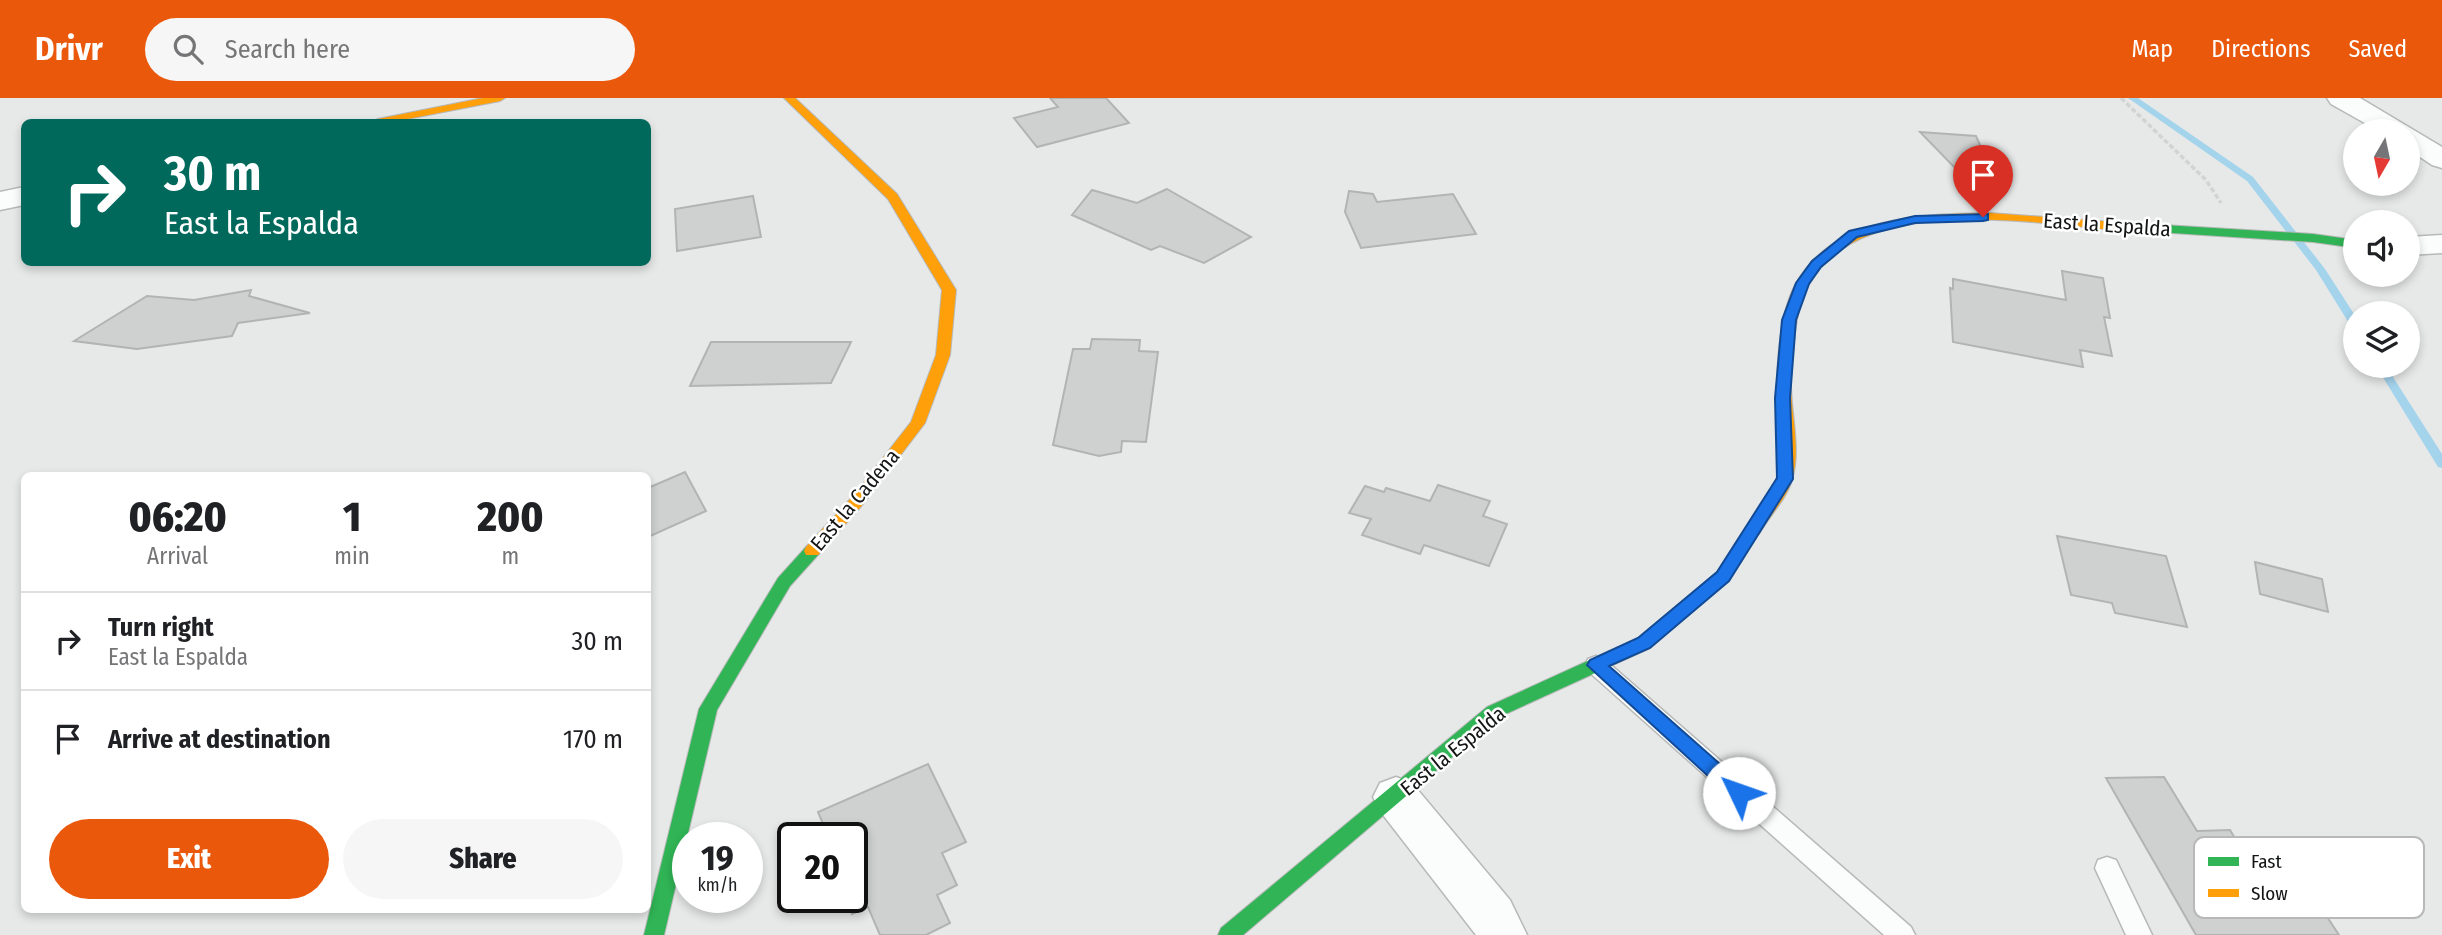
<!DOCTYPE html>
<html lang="en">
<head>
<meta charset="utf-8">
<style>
	body { margin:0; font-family:"Fira Sans Condensed",sans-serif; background:#f6f6f6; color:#202124; height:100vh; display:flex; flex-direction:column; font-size:26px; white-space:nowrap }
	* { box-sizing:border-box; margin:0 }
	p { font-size:23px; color:#757577 }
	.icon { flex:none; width:38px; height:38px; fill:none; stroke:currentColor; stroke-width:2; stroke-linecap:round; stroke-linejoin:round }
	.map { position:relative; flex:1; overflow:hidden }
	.drawer { position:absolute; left:21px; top:374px; width:630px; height:441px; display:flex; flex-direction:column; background:#fff; border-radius:10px; box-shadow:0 4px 10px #0003 }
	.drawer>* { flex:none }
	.top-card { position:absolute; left:21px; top:21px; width:630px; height:147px; border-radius:10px; box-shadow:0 4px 10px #0003; background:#00695c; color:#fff; overflow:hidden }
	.needle { width:46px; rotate:189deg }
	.fabs { position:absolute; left:2343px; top:21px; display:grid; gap:14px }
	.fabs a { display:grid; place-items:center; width:77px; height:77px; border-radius:50%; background:#fff; box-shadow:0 4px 10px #0003; font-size:35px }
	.speed { position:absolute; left:672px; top:724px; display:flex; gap:14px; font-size:35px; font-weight:700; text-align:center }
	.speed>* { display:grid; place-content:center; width:91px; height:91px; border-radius:50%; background:#fff; box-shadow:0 4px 10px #0003; line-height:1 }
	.speed small { font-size:18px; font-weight:400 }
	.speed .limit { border:4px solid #111; border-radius:10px; background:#fff; color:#111 }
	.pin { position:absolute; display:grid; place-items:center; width:60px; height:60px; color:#fff; margin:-72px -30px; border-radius:50% 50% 50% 0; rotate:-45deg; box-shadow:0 0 7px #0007 }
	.pin .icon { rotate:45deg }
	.me { position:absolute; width:77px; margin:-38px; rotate:312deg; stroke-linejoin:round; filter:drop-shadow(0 0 5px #0008) }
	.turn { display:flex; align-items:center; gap:24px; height:147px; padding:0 28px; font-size:32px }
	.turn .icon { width:91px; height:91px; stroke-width:2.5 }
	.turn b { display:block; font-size:49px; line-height:60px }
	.eta { display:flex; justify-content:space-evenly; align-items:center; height:119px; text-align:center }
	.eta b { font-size:42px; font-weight:800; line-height:49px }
	.primary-button { display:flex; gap:14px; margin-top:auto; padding:14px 28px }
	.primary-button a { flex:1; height:80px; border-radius:42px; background:#ea580c; color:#fff; font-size:28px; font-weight:800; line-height:80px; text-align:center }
	.primary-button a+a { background:#f6f6f6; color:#202124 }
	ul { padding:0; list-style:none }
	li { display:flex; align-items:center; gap:21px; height:98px; padding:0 28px; border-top:2px solid #e0e0e0 }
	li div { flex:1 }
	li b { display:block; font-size:26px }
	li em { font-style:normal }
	header { display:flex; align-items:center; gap:42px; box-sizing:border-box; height:98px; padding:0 35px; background:#ea580c; color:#fff }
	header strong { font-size:33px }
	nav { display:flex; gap:38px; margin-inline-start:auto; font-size:24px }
	.search { width:490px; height:63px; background:#f6f6f6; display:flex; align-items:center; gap:18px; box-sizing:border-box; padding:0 24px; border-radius:38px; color:#757577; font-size:26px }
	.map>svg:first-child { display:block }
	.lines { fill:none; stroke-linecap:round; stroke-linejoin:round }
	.stream { fill:#a4d3ec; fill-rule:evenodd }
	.building { fill:#cfd1d0; stroke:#b2b4b3; stroke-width:2 }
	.lane-casing { stroke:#b7b9b9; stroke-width:3 }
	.street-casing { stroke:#b7b9b9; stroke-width:3 }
	.fast-casing { stroke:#b7b9b9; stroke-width:2 }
	.slow-casing { stroke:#b7b9b9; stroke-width:2 }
	.path { stroke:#d2d3d3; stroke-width:3.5; stroke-dasharray:5 2.5; stroke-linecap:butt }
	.lane { fill:#fbfcfc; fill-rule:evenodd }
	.street { fill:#fbfcfc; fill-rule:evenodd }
	.fast { fill:#30b455; fill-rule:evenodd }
	.slow { fill:#ff9f0a; fill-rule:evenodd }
	.route { fill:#1a73e8; stroke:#114b97; stroke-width:2 }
	.labels { text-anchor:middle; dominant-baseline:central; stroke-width:5; stroke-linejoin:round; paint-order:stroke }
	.street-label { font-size:21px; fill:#131414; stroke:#fff }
	.key { fill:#fff; stroke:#b8b8b8; stroke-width:2 }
	.key-label { font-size:19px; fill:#131414 }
</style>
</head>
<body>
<header>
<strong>Drivr</strong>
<div class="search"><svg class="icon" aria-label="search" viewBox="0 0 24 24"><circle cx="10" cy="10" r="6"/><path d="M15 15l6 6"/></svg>Search here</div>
<nav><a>Map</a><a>Directions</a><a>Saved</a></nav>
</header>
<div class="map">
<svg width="2442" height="837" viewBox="0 0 2442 837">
	<rect width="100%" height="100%" fill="#e7e9e8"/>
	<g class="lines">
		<path class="stream" d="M2128,0H2138L2253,79L2325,171L2356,219V231L2352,230L2316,172L2247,83Z
			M2376,268H2386L2442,356V370L2438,369Z"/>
	</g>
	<path class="building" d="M1050,0H1106L1129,25L1037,49L1014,20L1058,9Z
		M1920,34L1976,38L1993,76L1958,73Z
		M1167,91L1251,139L1204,165L1160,148L1151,152L1072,117L1092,92L1137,105Z
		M1349,93L1373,96L1377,104L1453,96L1476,136L1361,150L1345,114Z
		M753,98L761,139L677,153L675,111Z
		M2062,173L2103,180L2110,220L2104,219L2112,258L2080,252L2083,269L1953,244L1950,190L1953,191V181L2066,202Z
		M251,192L249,198L310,215L238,225L232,238L137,251L74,243L147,198L194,202Z
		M1092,241L1140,242L1139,253L1158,254L1146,344L1122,343L1121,354L1099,358L1053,347L1073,251H1090Z
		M711,244H851L831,285L690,288Z
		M685,374L706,413L648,439V390Z
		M1438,387L1490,403L1483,418L1507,426L1489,468L1424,447L1420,456L1362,437L1371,421L1349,415L1365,388L1384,394L1386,390L1430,403Z
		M2057,438L2166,458L2187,529L2115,515L2112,505L2071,497Z
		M2255,464L2322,481L2328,514L2260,496Z
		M928,666L966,744L942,755L957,787L937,797L950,825L926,837H880L868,809L852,816V740H829L818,714Z
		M2164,679L2197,733L2230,732L2250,765L2291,764L2339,837H2196L2106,680Z"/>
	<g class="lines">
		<g class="lane-casing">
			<path id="lane" d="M1596,558L1604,561L1911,829L1915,837H1884L1588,573L1585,567L1588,561Z
				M2107,759L2116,762L2152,837H2126L2095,770L2098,762Z"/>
		</g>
		<g class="street-casing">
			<path id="street" d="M2327,0H2360L2442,49V70L2432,67L2408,51V33H2379L2331,6Z
				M24,89V107L0,112V94Z
				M2442,137V155L2408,157V139Z
				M1396,679L1412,685L1510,802L1527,837H1476L1380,713L1373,699L1380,685Z"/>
		</g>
		<g class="fast-casing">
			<path id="fast" d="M2114,124L2313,136L2356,142V150L2313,144L2110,131V125Z
				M1753,426L1761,432L1729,482L1650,550L1499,619L1243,837H1218L1221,830L1487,609L1638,540L1717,474L1747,428Z
				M812,447L818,449L820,453L818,457L790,488L717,612L664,837H644L699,611L778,480L806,449Z"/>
		</g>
		<g class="slow-casing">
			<path id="slow" d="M483,0H505L500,3L392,24H372L378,21Z
				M784,0H795L897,96L956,192L950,257L925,325L864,405L818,457H806L804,453L806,449L854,397L911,324L936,257L942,192L888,101Z
				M1990,115L2114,124L2120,128L2114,132C2027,124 1858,95 1808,188C1794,214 1794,248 1791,276C1789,310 1802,349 1792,382C1786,402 1769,418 1759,436H1747L1745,432C1755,416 1770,400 1776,382C1786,351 1775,313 1777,281C1778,251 1781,214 1795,187C1833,118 1920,116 1990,115Z"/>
		</g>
		<path class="path" d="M2121,0L2206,82L2221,105"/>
		<use href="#lane" class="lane"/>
		<use href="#street" class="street"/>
		<use href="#fast" class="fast"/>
		<use href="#slow" class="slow"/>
	</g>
	<path class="route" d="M1988,116V122L1983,123L1915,125L1857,139L1821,169L1809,186L1796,222L1790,300L1793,381L1729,483L1650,550L1609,568L1746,689L1748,695L1746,700H1732L1587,567L1590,562L1638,540L1717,474L1777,380L1775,300L1782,222L1796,185L1812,163L1849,133L1915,118Z"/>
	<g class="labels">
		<g class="street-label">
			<text transform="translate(2107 127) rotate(4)">East la Espalda</text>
			<text transform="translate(855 402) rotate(-50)">East la Cadena</text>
			<text transform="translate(1453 653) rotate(-39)">East la Espalda</text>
		</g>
	</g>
	<rect x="2194" y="739" width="230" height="81" rx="10" class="key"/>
	<rect x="2208" y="759" width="31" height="9" fill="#30b455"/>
	<rect x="2208" y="791" width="31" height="8" fill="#ff9f0a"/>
	<g class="key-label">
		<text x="2251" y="770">Fast</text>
		<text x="2251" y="802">Slow</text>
	</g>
</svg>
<div class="fabs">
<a><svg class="needle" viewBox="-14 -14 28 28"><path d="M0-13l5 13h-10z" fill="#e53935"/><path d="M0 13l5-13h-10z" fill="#757577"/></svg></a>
<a><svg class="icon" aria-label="sound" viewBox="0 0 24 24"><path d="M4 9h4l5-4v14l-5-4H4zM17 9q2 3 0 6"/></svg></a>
<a><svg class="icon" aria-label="layers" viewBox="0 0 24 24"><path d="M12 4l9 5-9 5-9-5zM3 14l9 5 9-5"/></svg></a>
</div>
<div class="speed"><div>19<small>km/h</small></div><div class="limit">20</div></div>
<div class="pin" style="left:1983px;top:119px;background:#d93025"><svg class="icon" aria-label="arrive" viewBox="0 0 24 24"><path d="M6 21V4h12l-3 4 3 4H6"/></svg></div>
<svg class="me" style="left:1739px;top:695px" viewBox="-20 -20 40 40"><circle r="19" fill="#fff"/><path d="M0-13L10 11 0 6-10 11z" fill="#1a73e8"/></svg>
<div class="top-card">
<div class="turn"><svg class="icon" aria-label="right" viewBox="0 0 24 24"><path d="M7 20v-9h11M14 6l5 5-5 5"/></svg><div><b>30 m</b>East la Espalda</div></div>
</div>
<section class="drawer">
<div class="eta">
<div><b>06:20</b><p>Arrival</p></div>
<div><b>1</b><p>min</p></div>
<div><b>200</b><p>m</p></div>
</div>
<ul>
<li><svg class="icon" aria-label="right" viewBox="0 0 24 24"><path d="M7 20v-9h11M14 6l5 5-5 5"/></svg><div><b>Turn right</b><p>East la Espalda</p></div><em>30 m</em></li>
<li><svg class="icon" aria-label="arrive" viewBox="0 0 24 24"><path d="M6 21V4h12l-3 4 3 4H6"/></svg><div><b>Arrive at destination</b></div><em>170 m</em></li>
</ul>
<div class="primary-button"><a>Exit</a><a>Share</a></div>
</section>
</div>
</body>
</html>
